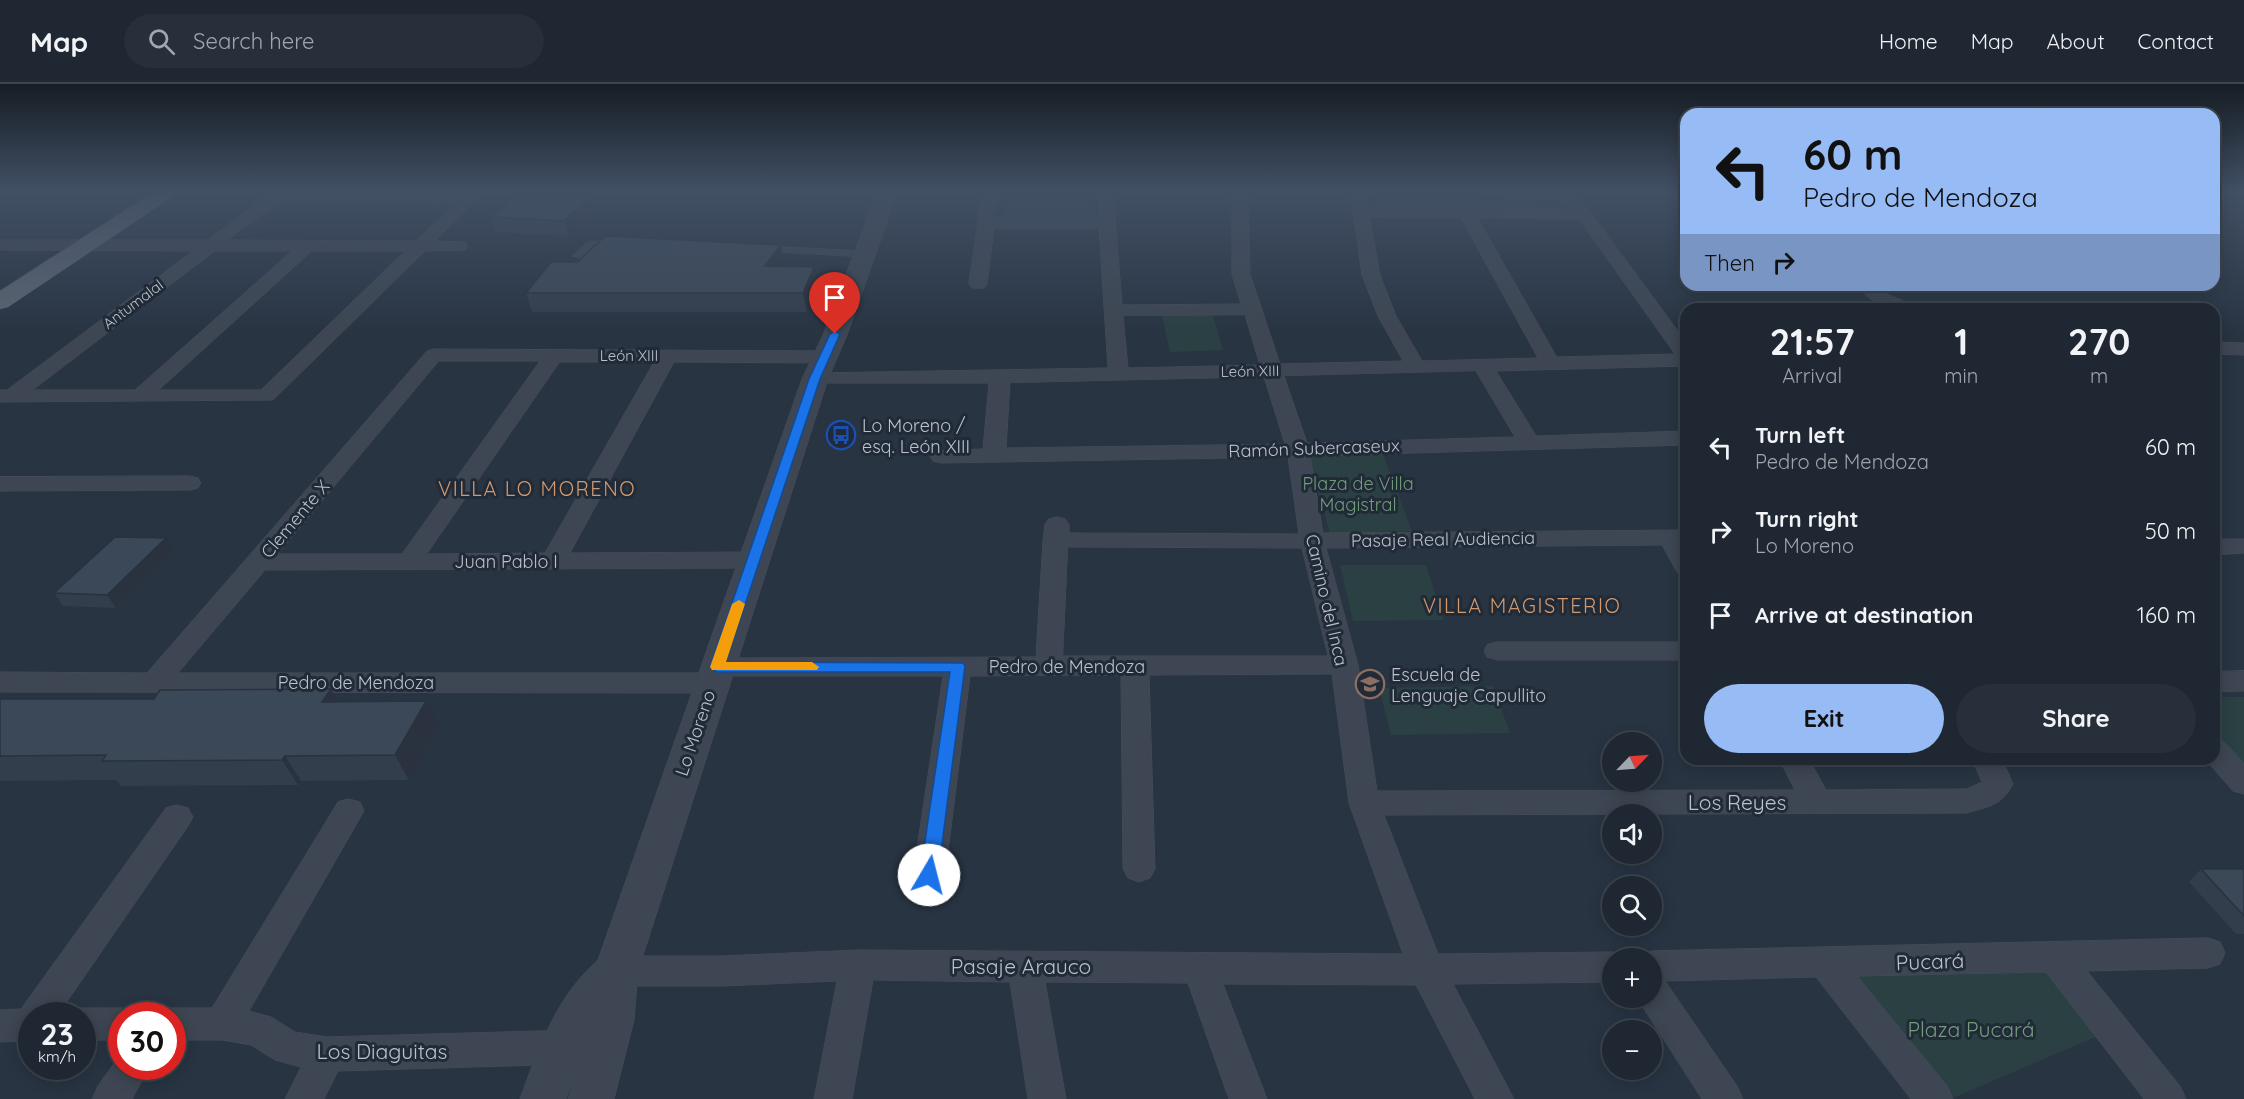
<!DOCTYPE html>
<html lang="en">
<head>
<meta charset="utf-8">
<style>
	body { margin:0; font-family:Quicksand,sans-serif; background:#262f3a; color:#f1f3f6; height:100vh; display:flex; flex-direction:column; font-size:22px; white-space:nowrap }
	* { box-sizing:border-box; margin:0 }
	p { font-size:20px; color:#a1a5ac }
	.icon { flex:none; width:33px; height:33px; fill:none; stroke:currentColor; stroke-width:2; stroke-linecap:round; stroke-linejoin:round }
	.map { position:relative; flex:1; overflow:hidden }
	.sheet { position:absolute; left:1680px; top:219px; width:540px; height:462px; display:flex; flex-direction:column; background:#1e2732; border-radius:18px; box-shadow:0 3px 15px #0003,0 0 0 2px #3c444d }
	.sheet>* { flex:none }
	.hud { position:absolute; left:1680px; top:24px; width:540px; height:183px; border-radius:18px; box-shadow:0 3px 15px #0003,0 0 0 2px #3c444d; background:#97bbf4; color:#111; overflow:hidden }
	.needle { width:39px; rotate:65deg }
	.buttons { position:absolute; left:1602px; top:648px; display:grid; gap:12px }
	.buttons a { display:grid; place-items:center; width:60px; height:60px; border-radius:50%; background:#1e2732; box-shadow:0 3px 15px #0003,0 0 0 2px #3c444d; font-size:30px }
	.speed { position:absolute; left:18px; top:918px; display:flex; gap:12px; font-size:30px; font-weight:700; text-align:center }
	.speed>* { display:grid; place-content:center; width:78px; height:78px; border-radius:50%; background:#1e2732; box-shadow:0 3px 15px #0003,0 0 0 2px #3c444d; line-height:1 }
	.speed small { font-size:15px; font-weight:400 }
	.speed .limit { border:9px solid #d22; background:#fff; color:#111 }
	.pin { position:absolute; display:grid; place-items:center; width:51px; height:51px; color:#fff; margin:-62px -26px; border-radius:50% 50% 50% 0; rotate:-45deg; box-shadow:0 0 6px #0007 }
	.pin .icon { rotate:45deg }
	.me { position:absolute; width:66px; margin:-33px; rotate:8deg; stroke-linejoin:round; filter:drop-shadow(0 0 4px #0008) }
	.turn { display:flex; align-items:center; gap:21px; height:126px; padding:0 24px; font-size:27px }
	.turn .icon { width:78px; height:78px; stroke-width:2.5 }
	.turn b { display:block; font-size:42px; line-height:51px }
	.then { display:flex; align-items:center; height:57px; padding:0 24px; background:#0003; gap:12px; font-size:22px }
	.eta { display:flex; justify-content:space-evenly; align-items:center; height:102px; text-align:center }
	.eta b { font-size:36px; font-weight:800; line-height:42px }
	.primary-button { display:flex; gap:12px; margin-top:auto; padding:12px 24px }
	.primary-button a { flex:1; height:69px; border-radius:36px; background:#97bbf4; color:#111; font-size:24px; font-weight:800; line-height:69px; text-align:center }
	.primary-button a+a { background:#262f3a; color:#f1f3f6 }
	ul { padding:0; list-style:none }
	li { display:flex; align-items:center; gap:18px; height:84px; padding:0 24px }
	li div { flex:1 }
	li b { display:block; font-size:22px }
	li em { font-style:normal }
	header { display:flex; align-items:center; gap:36px; box-sizing:border-box; height:84px; padding:0 30px; background:#1e2732; border-bottom:2px solid #3c444d }
	header strong { font-size:28px }
	nav { display:flex; gap:33px; margin-inline-start:auto; font-size:21px }
	.search { width:420px; height:54px; background:#262f3a; display:flex; align-items:center; gap:15px; box-sizing:border-box; padding:0 21px; border-radius:33px; color:#a1a5ac; font-size:22px }
	.map>svg:first-child { display:block }
	.green { fill:#2b4043 }
	.lines { fill:none; stroke-linecap:round; stroke-linejoin:round }
	.service-casing { stroke:#464f5b; stroke-width:1 }
	.minor-casing { stroke:#464f5b; stroke-width:1 }
	.tertiary-casing { stroke:#464f5b; stroke-width:1 }
	.primary-casing { stroke:#464f5b; stroke-width:1 }
	.service { fill:#3d4652; fill-rule:evenodd }
	.minor { fill:#3d4652; fill-rule:evenodd }
	.tertiary { fill:#3d4652; fill-rule:evenodd }
	.primary { fill:#5b6572; fill-rule:evenodd }
	.wall { fill:#333e4c }
	.shaded-wall { fill:#29323e }
	.building { fill:#3b4858; stroke:#29323e; stroke-width:1.5 }
	.route { fill:#1a73e8; stroke:#114b97; stroke-width:1.5 }
	.slow { fill:#f59e0b }
	.labels { text-anchor:middle; dominant-baseline:central; stroke-width:6; stroke-linejoin:round; paint-order:stroke }
	.far-street-label { font-size:15px; fill:#bac1cc; stroke:#212a37 }
	.poi-label { font-size:18px; fill:#bac1cc; stroke:#212a37; text-anchor:start }
	.street-label { font-size:18px; fill:#bac1cc; stroke:#212a37 }
	.park-label { font-size:18px; fill:#729b7b; stroke:#212a37 }
	.neighbourhood-label { font-size:20px; letter-spacing:1.5px; fill:#d2996f; stroke:#212a37 }
	.near-street-label { font-size:21px; fill:#bac1cc; stroke:#212a37 }
	.near-park-label { font-size:21px; fill:#729b7b; stroke:#212a37 }
</style>
</head>
<body>
<header>
<strong>Map</strong>
<div class="search"><svg class="icon" aria-label="search" viewBox="0 0 24 24"><circle cx="10" cy="10" r="6"/><path d="M15 15l6 6"/></svg>Search here</div>
<nav><a>Home</a><a>Map</a><a>About</a><a>Contact</a></nav>
</header>
<div class="map">
<svg width="2244" height="1015" viewBox="0 0 2244 1015">
	<rect width="100%" height="100%" fill="#283442"/>
	<path class="green" d="M1005,107H1093L1098,134H1000Z
		M1375,111L1567,117L1574,128L1380,126Z
		M1212,229L1223,266L1170,268L1162,231Z
		M1382,367L1412,447L1330,449L1307,369Z
		M1340,481H1426L1444,536L1353,537Z
		M1493,602L1510,649L1391,651L1379,604Z
		M2214,613H2244V682L2214,650Z
		M2048,888L2100,951L1953,1014L1855,891Z"/>
	<g class="lines">
		<g class="service-casing">
			<path id="service" d="M614,155L618,158L617,160L592,163L580,174L572,172L586,159Z
				M765,162L865,167L870,170L865,173L762,167L760,165Z"/>
		</g>
		<g class="minor-casing">
			<path id="minor" d="M0,107H9L7,110L0,112Z
				M274,107L465,110L468,107H485L435,157L465,158L468,162L465,166L425,167L273,316L0,318V306H7L193,167L0,166V156H207ZM279,118L455,120L416,157L228,156ZM215,167H292L135,306H33ZM312,167H405L261,306H159Z
				M983,107H999L995,134H1099L1097,107H1113L1122,221L1241,220L1232,190V107H1248L1250,190L1280,280L1403,277L1378,232L1362,191L1350,107H1366L1369,123L1572,125L1565,116L1482,112L1474,107H1575L1686,258V282L1496,287L1536,352L1686,347V361L1310,372L1323,449L1686,446V490L1677,488L1662,461L1326,464L1358,581L1377,707L1795,706L1779,675H1809L1826,706L1967,705L1982,698L1972,675H2002L2013,700C2001,722 1990,722 1967,729L1384,731L1438,870L1612,868L1625,874H1612V898L1453,900L1514,1015H1475L1416,901L1223,900L1267,1015H1229L1188,899L1045,898L1066,1015H1028L1010,898L873,896L852,1015H814L837,897L722,902H616L604,898L599,887L604,876L616,872H722L858,866L1403,870L1349,719L1332,590L1149,591L1155,785L1150,794L1139,798L1128,794L1123,785L1121,591L970,592L945,791L940,800L929,804L918,800L913,791L943,592H722L726,599L722,606L712,609L0,608V588L147,589L427,267L434,265L825,267L832,269L835,273L832,277L825,279L674,278L570,469L753,468L762,471L765,476L762,481L753,484L265,486L178,589H707L703,583L707,576L717,574L1036,573L1043,456L1045,440L1049,435L1057,433L1065,435L1069,440V449L1299,450L1288,373L941,379L933,377L930,372L933,367L983,365L989,299H808L805,295L808,291L815,289L1108,284L1099,144H994L987,200L984,204H972L969,200ZM1370,133L1461,134L1538,274L1422,277L1396,232L1380,191ZM1478,134L1579,135L1675,270L1557,273ZM1245,231L1260,281L1128,284L1123,232ZM439,277H540L402,470H278ZM560,278H654L545,469L427,470ZM1476,287L1515,353L1307,359L1284,292ZM1264,293L1285,360L1006,364L1010,299ZM1068,463L1302,464L1328,572H1063Z
				M1857,201H1876L1883,208L1912,221L1914,225C1890,225 1872,222 1857,201Z
				M2214,258L2244,259V271L2214,270Z
				M190,392L198,394L201,399L198,404L190,406L0,407V393Z
				M2214,455H2244V469L2214,471Z
				M1497,558H1686V576H1497L1487,573L1484,567L1487,561Z
				M2244,587V607L2214,608V588Z
				M2214,655L2224,658L2244,679V710L2233,707L2205,675H2214Z
				M349,715L360,718L364,727L249,927L271,933L295,948L327,953L574,946L587,951L592,963L587,975L574,980L338,987L324,1015H285L301,983L275,976L251,961L222,956H172V932H158L159,928L172,924H212L338,718Z
				M177,721L188,724L193,733L188,742L57,932H32V957L0,958V926L21,925L166,724Z
				M2208,854L2220,858L2225,869L2220,880L2208,884L2087,887L2180,1002L2186,1015H2144L2046,888L1857,892L1947,1002L1953,1015H1911L1816,893L1665,897L1737,1002L1743,1015H1702L1637,914H1652V874H1638L1640,871L1652,867Z
				M82,924H122L135,928L136,932H122V956H82V932H68L69,928Z
				M122,969V982H150L132,1015H92L98,1002Z"/>
		</g>
		<g class="tertiary-casing">
			<path id="tertiary" d="M878,107H898L847,251L828,295L638,887L634,936L614,1015H568L581,972L566,1015H520C539,963 556,913 598,876L802,295L823,251Z"/>
		</g>
		<g class="primary-casing">
			<path id="primary" d="M155,107H178L175,111L8,223L0,225V207Z"/>
		</g>
		<use href="#service" class="service"/>
		<use href="#minor" class="minor"/>
		<use href="#tertiary" class="tertiary"/>
		<use href="#primary" class="primary"/>
	</g>
	<path class="wall" d="M593,129L569,152L496,148L491,133Z
		M784,179L782,183L817,201L807,228H532L526,209Z
		M173,466L116,524L63,522L54,509Z
		M331,605L338,618L439,642L409,696L301,697L298,701L121,702L116,696L0,697V615H154Z
		M2201,785H2244V850H2236L2189,798Z"/>
	<path class="shaded-wall" d="M589,114L593,129L569,152L564,137Z
		M781,161L784,179L768,201L765,182Z
		M814,183L817,201L807,228L803,209Z
		M166,454L173,466L116,524L107,511Z
		M331,605L345,630L322,618Z
		M426,617L439,642L409,696L395,671Z
		M285,672L301,697L298,701L282,676Z"/>
	<path class="building" d="M518,111L589,114L564,137L491,133Z
		M605,152L781,161L765,182L814,183L803,209H526L551,178H578Z
		M115,453L166,454L107,511L54,509Z
		M331,605L322,618L426,617L395,671L285,672L282,676L102,677L106,671L0,672V615H154L160,606Z
		M2201,785H2244V832Z"/>
	<linearGradient id="sky" x2="0" y2="1"><stop stop-color="#161d24"/><stop offset="0.43" stop-color="#425065"/><stop offset="1" stop-color="#425065" stop-opacity="0"/></linearGradient>
	<rect width="2244" height="249" fill="url(#sky)"/>
	<path class="route" d="M835,247L840,250L820,295L726,578L963,579L965,582L938,791L935,796L929,798L923,796L920,791L950,588H717L710,583L809,295L830,250Z"/>
	<path class="slow" d="M739,516L745,520L726,578H812L819,583L817,586H712L710,583L732,520Z"/>
	<defs>
		<g id="bus-ring" transform="scale(1.5)"><circle r="9.5" fill="#212a37" stroke="#1a4fb4" stroke-width="1.5"/><path d="M-5-6H5V4H4V6H2V4H-2V6H-4V4H-5ZM-3.5-4V0h7V-4ZM-3.5 1.2v1.5H-2V1.2ZM2 1.2v1.5H3.5V1.2Z" fill="#1a4fb4"/></g>
		<g id="school-ring" transform="scale(1.5)"><circle r="9.5" fill="#212a37" stroke="#8d6e63" stroke-width="1.5"/><path d="M0-5L7-2L0 1L-7-2ZM-4 1L0 2.5L4 1V4Q0 6-4 4Z" fill="#8d6e63"/></g>
	</defs>
	<g fill-rule="evenodd">
		<use href="#bus-ring" x="841" y="351"/>
		<use href="#school-ring" x="1370" y="600"/>
	</g>
	<g class="labels">
		<g class="far-street-label">
			<text transform="translate(133 220) rotate(-37)">Antumalal</text>
			<text x="629" y="271">León XIII</text>
			<text transform="translate(1250 287) rotate(-1)">León XIII</text>
		</g>
		<g class="poi-label">
			<text x="862" y="341">Lo Moreno /<tspan x="862" dy="21">esq. León XIII</tspan></text>
			<text x="1391" y="590">Escuela de<tspan x="1391" dy="21">Lenguaje Capullito</tspan></text>
		</g>
		<g class="street-label">
			<text transform="translate(1314 364) rotate(-2)">Ramón Subercaseux</text>
			<text transform="translate(295 435) rotate(-50)">Clemente X</text>
			<text transform="translate(1443 455) rotate(-1)">Pasaje Real Audiencia</text>
			<text x="506" y="477">Juan Pablo I</text>
			<text transform="translate(1327 516) rotate(77)">Camino del Inca</text>
			<text x="1067" y="582">Pedro de Mendoza</text>
			<text x="356" y="598">Pedro de Mendoza</text>
			<text transform="translate(695 649) rotate(-71)">Lo Moreno</text>
		</g>
		<g class="park-label">
			<text x="1358" y="399">Plaza de Villa<tspan x="1358" dy="21">Magistral</tspan></text>
		</g>
		<g class="neighbourhood-label">
			<text x="537" y="404">VILLA LO MORENO</text>
			<text x="1522" y="521">VILLA MAGISTERIO</text>
		</g>
		<g class="near-street-label">
			<text x="1737" y="718">Los Reyes</text>
			<text transform="translate(1930 877) rotate(-2)">Pucará</text>
			<text x="1021" y="882">Pasaje Arauco</text>
			<text x="382" y="967">Los Diaguitas</text>
		</g>
		<g class="near-park-label">
			<text x="1971" y="945">Plaza Pucará</text>
		</g>
	</g>
</svg>
<div class="buttons">
<a><svg class="needle" viewBox="-14 -14 28 28"><path d="M0-13l5 13h-10z" fill="#e53935"/><path d="M0 13l5-13h-10z" fill="#a1a5ac"/></svg></a>
<a><svg class="icon" aria-label="sound" viewBox="0 0 24 24"><path d="M4 9h4l5-4v14l-5-4H4zM17 9q2 3 0 6"/></svg></a>
<a><svg class="icon" aria-label="search" viewBox="0 0 24 24"><circle cx="10" cy="10" r="6"/><path d="M15 15l6 6"/></svg></a>
<a>+</a>
<a>−</a>
</div>
<div class="speed"><div>23<small>km/h</small></div><div class="limit">30</div></div>
<div class="pin" style="left:835px;top:250px;background:#d93025"><svg class="icon" aria-label="arrive" viewBox="0 0 24 24"><path d="M6 21V4h12l-3 4 3 4H6"/></svg></div>
<svg class="me" style="left:929px;top:791px" viewBox="-20 -20 40 40"><circle r="19" fill="#fff"/><path d="M0-13L10 11 0 6-10 11z" fill="#1a73e8"/></svg>
<div class="hud">
<div class="turn"><svg class="icon" aria-label="left" viewBox="0 0 24 24"><path d="M17 20v-9H6M10 6l-5 5 5 5"/></svg><div><b>60 m</b>Pedro de Mendoza</div></div>
<div class="then">Then<svg class="icon" aria-label="right" viewBox="0 0 24 24"><path d="M7 20v-9h11M14 6l5 5-5 5"/></svg></div>
</div>
<section class="sheet">
<div class="eta">
<div><b>21:57</b><p>Arrival</p></div>
<div><b>1</b><p>min</p></div>
<div><b>270</b><p>m</p></div>
</div>
<ul>
<li><svg class="icon" aria-label="left" viewBox="0 0 24 24"><path d="M17 20v-9H6M10 6l-5 5 5 5"/></svg><div><b>Turn left</b><p>Pedro de Mendoza</p></div><em>60 m</em></li>
<li><svg class="icon" aria-label="right" viewBox="0 0 24 24"><path d="M7 20v-9h11M14 6l5 5-5 5"/></svg><div><b>Turn right</b><p>Lo Moreno</p></div><em>50 m</em></li>
<li><svg class="icon" aria-label="arrive" viewBox="0 0 24 24"><path d="M6 21V4h12l-3 4 3 4H6"/></svg><div><b>Arrive at destination</b></div><em>160 m</em></li>
</ul>
<div class="primary-button"><a>Exit</a><a>Share</a></div>
</section>
</div>
</body>
</html>
